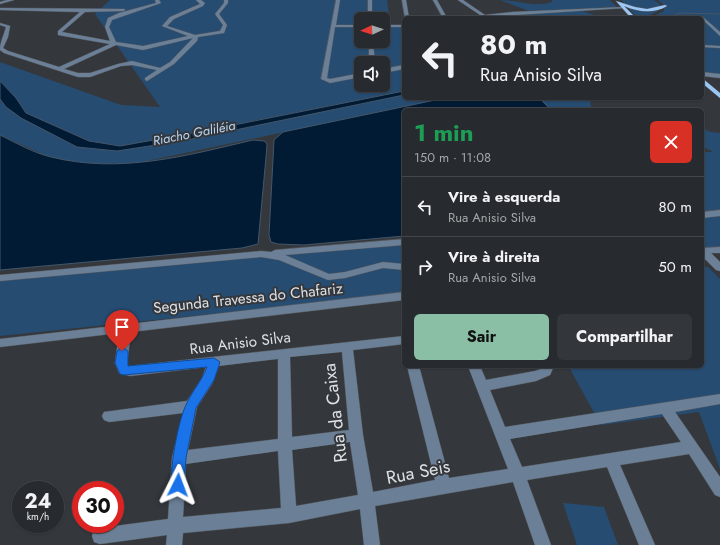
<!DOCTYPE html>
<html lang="pt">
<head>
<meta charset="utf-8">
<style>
	body { margin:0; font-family:Jost,sans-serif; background:#33363a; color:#f1f3f6; height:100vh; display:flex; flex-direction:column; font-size:15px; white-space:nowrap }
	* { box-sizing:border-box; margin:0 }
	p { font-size:13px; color:#a4a7aa }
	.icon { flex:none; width:22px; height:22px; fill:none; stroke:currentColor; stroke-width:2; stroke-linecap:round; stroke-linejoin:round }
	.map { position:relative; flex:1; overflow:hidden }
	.drawer { position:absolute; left:402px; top:108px; width:302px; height:260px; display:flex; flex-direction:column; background:#272a2e; border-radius:6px; box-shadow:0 1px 3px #0004,0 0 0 1px #43464a }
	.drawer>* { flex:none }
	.banner { position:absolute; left:402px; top:16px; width:302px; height:84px; border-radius:6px; box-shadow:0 1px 3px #0004,0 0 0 1px #43464a; background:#272a2e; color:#f1f3f6; overflow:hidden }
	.needle { width:26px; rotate:266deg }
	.buttons { position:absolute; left:354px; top:12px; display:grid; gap:8px }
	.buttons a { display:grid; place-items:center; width:36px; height:36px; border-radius:6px; background:#272a2e; box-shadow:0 1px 3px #0004,0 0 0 1px #43464a; font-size:20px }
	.speed { position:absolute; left:12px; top:481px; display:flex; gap:8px; font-size:20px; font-weight:700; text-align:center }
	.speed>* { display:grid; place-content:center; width:52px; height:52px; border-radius:50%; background:#272a2e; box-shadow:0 1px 3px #0004,0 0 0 1px #43464a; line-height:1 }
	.speed small { font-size:10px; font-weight:400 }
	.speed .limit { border:6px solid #d22; background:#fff; color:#111 }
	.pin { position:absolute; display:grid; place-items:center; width:34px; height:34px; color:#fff; margin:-41px -17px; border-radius:50% 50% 50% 0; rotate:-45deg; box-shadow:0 0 4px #0007 }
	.pin .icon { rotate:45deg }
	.me { position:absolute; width:44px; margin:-22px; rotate:3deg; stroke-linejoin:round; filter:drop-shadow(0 0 3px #0008) }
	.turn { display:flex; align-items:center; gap:14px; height:84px; padding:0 12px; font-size:18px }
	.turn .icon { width:52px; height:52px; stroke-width:2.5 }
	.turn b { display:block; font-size:28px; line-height:34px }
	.round { display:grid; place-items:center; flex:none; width:42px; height:42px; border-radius:6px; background:#33363a }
	.overview { display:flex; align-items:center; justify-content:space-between; height:68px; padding:0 12px }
	h1 { font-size:24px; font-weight:700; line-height:30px; color:#1e9e55 }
	.primary-button { display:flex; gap:8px; margin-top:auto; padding:8px 12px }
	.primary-button a { flex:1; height:46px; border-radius:6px; background:#8abfa5; color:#111; font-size:16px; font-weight:700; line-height:46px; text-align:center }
	.primary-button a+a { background:#33363a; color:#f1f3f6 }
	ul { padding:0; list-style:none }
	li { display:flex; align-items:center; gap:12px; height:60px; padding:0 12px; border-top:1px solid #43464a }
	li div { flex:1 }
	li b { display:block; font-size:15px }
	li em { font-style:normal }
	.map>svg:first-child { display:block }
	.green { fill:#264c72; fill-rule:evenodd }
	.water { fill:#021b34; stroke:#445669 }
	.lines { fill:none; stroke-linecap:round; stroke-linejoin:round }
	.stream { stroke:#445669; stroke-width:1 }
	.minor-casing { stroke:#53565b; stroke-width:1 }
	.major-casing { stroke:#53565b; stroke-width:1 }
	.minor { fill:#6b8097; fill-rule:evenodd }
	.major { fill:#9bc7f6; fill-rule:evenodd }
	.route { fill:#1a73e8; stroke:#114b97 }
	.labels { text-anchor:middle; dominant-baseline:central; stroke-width:4; stroke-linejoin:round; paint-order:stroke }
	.far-water-label { font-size:13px; font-style:italic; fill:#bcd7f5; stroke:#34383d }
	.street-label { font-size:15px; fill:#dee1e4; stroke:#34383d }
	.near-street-label { font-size:18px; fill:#dee1e4; stroke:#34383d }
</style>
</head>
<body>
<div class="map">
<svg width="720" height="545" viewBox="0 0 720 545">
	<rect width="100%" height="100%" fill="#34383d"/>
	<path class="green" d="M110,0H387L390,24L404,27V91L145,142L120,146L89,141L26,113L0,81V62L121,105L160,107L95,14ZM361,19H383V41H361ZM361,63H383V85H361Z
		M500,0C517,0 535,8 552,2V0H610L617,7L529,11Z
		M621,0H654L661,5C650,14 630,8 621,0Z
		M658,0H720V76L702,74V18H650L664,11V8L644,18H638L627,7C637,10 654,14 664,8V5Z
		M579,10L604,18H517L521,16L517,14Z
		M404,95V98H445L133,164L79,163L49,157L0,135V99L6,107L21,118L117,151L182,141Z
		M539,98H590L591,110H551Z
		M702,128L711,132L720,133V249L702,252V152H713L702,146Z
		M404,243V294L0,336V278Z
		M702,267H708L720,279V469L699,412L601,425L570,369L599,366H702Z
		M563,503L604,507L618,545H577Z"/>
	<path class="water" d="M0,81L16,98L26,113L89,141L120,146L204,131L404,91V95L182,141L117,151L77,147L21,118L6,107L0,99Z
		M445,98H539L551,110H404V236L304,245L278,244L271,242L269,235L274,140L283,132Z
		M0,135C16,143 34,153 51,157C120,174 185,156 253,140L264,141L267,144L266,157L258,244L242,248L0,270Z"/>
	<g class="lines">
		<path class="stream" d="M668,18L680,13L720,14"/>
		<g class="minor-casing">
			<path id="minor" d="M7,0H14L0,4V2Z
				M155,0H159L161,3L112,20L109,27L116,42L143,46L188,36L162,26L170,17L200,4L196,0H201L205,3L203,6L174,19L167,26L195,35L220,31L223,25L215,14L224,3V0H228V3L219,14L227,25L224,33L198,37L197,41L174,64L147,81L145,80V78L157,70L132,65L121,66L90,77H78L4,53L0,50C0,42 4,35 6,27L0,25V23L10,26L8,37L3,48L8,51L59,67L110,44L58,35V31L80,12L0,10V8L125,9L124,11L85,12L62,32L110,41L105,27L108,18L119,13L156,3ZM193,38L170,62L160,68L132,61L118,64L90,73H78L64,69L116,45L143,50Z
				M336,0H340L336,25H361V27H335L327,78L330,79L361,73V77L330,83L321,79Z
				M368,0H372V19H368Z
				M402,0H406L409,18H405Z
				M433,0H437L447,18H443Z
				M458,0H463L485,15L512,12L623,7L625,8L467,18L480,15Z
				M703,17L720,32V36L702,19L701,18Z
				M383,25H404V27H383Z
				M369,41H373L375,63H369Z
				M702,45L720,46V48L702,47Z
				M404,65V69L383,73V69Z
				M702,72L720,74V78L702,76Z
				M720,210V216L702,218V212Z
				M404,239V245L285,255L329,274L345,272L383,262L404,264V270L383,268L345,278L328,280L279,260L261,257L0,281V275L261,251L271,252L275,250Z
				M720,247V253H711L720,262V271L716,270L702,256V248Z
				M404,292V300L131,332L127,363L128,366H130L404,336V344L353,350L363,435L373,492L435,480L407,366H419L449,478L508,469L468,366H480L486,380L535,371L541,369L542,366H554L550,375L536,381L490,390L505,427L720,394V404L675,412L720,477V497L715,495L689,454L620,465L655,545H639L607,467L527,480L551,545H535L513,482L375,506L380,545H364L360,509L289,523L183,533L182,545H166L167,535L100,544L94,542L92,536L94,530L100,528L168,519L172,458L183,413L109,422L104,420L102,416L104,412L187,401L202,378L206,367L130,376L119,373L115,363L119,333L0,347V339L122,325L126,323L129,324ZM342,352L349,430L292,437L290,357ZM278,359V439L188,450L197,407L212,384L219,366ZM662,414L681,442L522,467L510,439ZM350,442L358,495L296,506L292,450ZM278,451L281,508L183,517L186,464Z"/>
		</g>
		<g class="major-casing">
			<path id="major" d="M616,1L635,7L647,9L665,5L667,6C654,14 638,12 624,6L636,18H631Z
				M702,78L720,93V98L702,83Z"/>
		</g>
		<use href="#minor" class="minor"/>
		<use href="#major" class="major"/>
	</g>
	<path class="route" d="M122,347L128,351V366L214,358L220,362L214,380L196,408L186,458L184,485L182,490L178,492L173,490C167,477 179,418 186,405C192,391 202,381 207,367L124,375L120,374L115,363L117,351Z"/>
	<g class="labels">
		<g class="far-water-label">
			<text transform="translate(194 133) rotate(-11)">Riacho Galiléia</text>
		</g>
		<g class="street-label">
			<text transform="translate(248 298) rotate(-6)">Segunda Travessa do Chafariz</text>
			<text transform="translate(240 343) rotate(-7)">Rua Anisio Silva</text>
		</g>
		<g class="near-street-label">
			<text transform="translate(335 413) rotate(-97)">Rua da Caixa</text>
			<text transform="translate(418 472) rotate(-11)">Rua Seis</text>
		</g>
	</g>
</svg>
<div class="buttons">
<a><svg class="needle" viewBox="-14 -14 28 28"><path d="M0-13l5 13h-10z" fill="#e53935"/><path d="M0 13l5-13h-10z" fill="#a4a7aa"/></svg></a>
<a><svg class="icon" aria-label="sound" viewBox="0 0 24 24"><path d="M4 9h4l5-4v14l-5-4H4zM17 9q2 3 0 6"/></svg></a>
</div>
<div class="speed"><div>24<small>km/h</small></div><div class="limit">30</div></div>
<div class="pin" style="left:122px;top:351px;background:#d93025"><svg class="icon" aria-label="arrive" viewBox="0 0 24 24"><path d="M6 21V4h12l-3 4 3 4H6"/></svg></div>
<svg class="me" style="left:178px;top:485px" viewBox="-20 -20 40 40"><path d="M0-17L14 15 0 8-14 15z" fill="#1a73e8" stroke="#fff" stroke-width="4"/></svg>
<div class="banner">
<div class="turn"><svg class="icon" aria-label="left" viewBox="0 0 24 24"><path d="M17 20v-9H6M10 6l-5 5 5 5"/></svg><div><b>80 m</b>Rua Anisio Silva</div></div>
</div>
<section class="drawer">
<div class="overview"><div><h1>1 min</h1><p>150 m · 11:08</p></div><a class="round" style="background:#d93025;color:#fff"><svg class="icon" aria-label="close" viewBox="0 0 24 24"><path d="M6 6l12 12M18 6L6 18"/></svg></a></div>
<ul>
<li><svg class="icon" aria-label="left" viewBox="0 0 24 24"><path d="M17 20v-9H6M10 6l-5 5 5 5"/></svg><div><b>Vire à esquerda</b><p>Rua Anisio Silva</p></div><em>80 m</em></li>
<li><svg class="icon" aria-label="right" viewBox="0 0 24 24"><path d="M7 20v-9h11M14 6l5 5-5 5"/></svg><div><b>Vire à direita</b><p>Rua Anisio Silva</p></div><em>50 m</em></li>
</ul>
<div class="primary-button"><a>Sair</a><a>Compartilhar</a></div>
</section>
</div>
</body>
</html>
